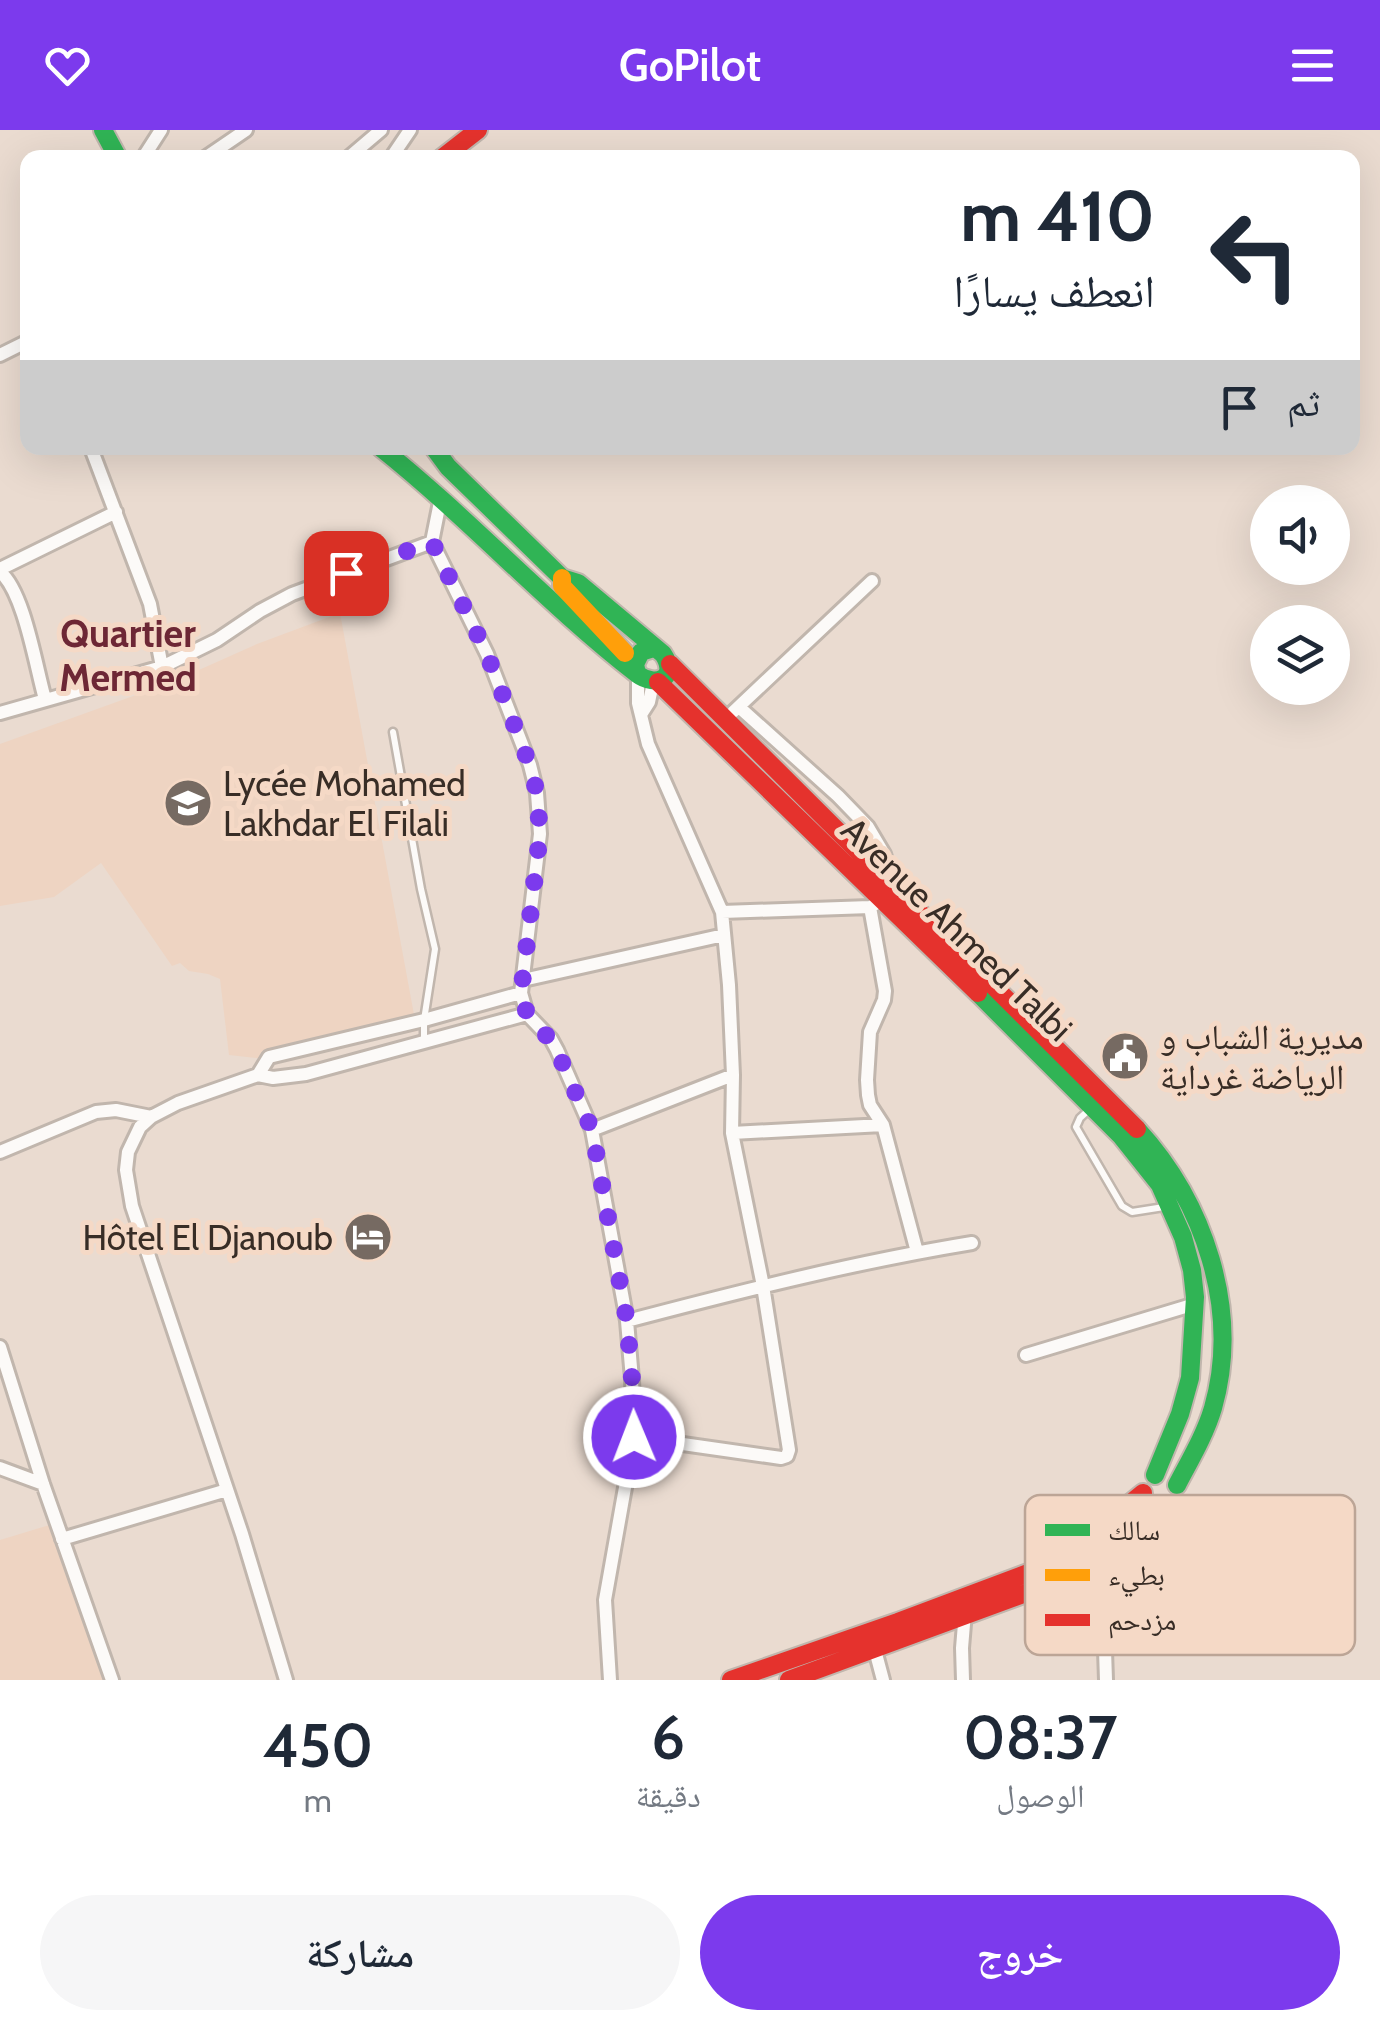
<!DOCTYPE html>
<html lang="ar">
<head>
<meta charset="utf-8">
<style>
	body { margin:0; font-family:Cabin,"Noto Naskh Arabic",sans-serif; background:#f6f6f7; color:#1f2937; direction:rtl; height:100vh; display:flex; flex-direction:column; font-size:38px; white-space:nowrap }
	* { box-sizing:border-box; margin:0 }
	p { font-size:32px; color:#747a83 }
	.icon { flex:none; width:55px; height:55px; fill:none; stroke:currentColor; stroke-width:2; stroke-linecap:round; stroke-linejoin:round }
	.map { position:relative; height:1550px; overflow:hidden; direction:ltr }
	.details { display:flex; flex-direction:column; background:#fff; flex:1 }
	.details>* { flex:none }
	.guide { position:absolute; left:20px; top:20px; width:1340px; height:305px; border-radius:20px; box-shadow:0 10px 40px #0002; direction:rtl; background:#fff; color:#1f2937; overflow:hidden }
	.buttons { position:absolute; left:1250px; top:355px; display:grid; gap:20px }
	.buttons a { display:grid; place-items:center; width:100px; height:100px; border-radius:50%; background:#fff; box-shadow:0 10px 40px #0002; font-size:50px }
	.pin { position:absolute; display:grid; place-items:center; width:85px; height:85px; color:#fff; margin:-42px; border-radius:20px; box-shadow:0 5px 15px #0006 }
	.me { position:absolute; width:110px; margin:-55px; rotate:359deg; stroke-linejoin:round; filter:drop-shadow(0 0 8px #0008) }
	.turn { display:flex; align-items:center; gap:35px; height:210px; padding:0 40px; font-size:45px }
	.turn .icon { width:130px; height:130px; stroke-width:2.5 }
	.turn b { display:block; font-size:70px; line-height:85px }
	.then { display:flex; align-items:center; height:95px; padding:0 40px; background:#0003; gap:20px; font-size:38px }
	.eta { display:flex; justify-content:space-evenly; align-items:center; height:170px; text-align:center }
	.eta b { font-size:60px; font-weight:600; line-height:70px }
	.primary-button { display:flex; gap:20px; margin-top:auto; padding:20px 40px }
	.primary-button a { flex:1; height:115px; border-radius:60px; background:#7c3aed; color:#fff; font-size:40px; font-weight:600; line-height:115px; text-align:center }
	.primary-button a+a { background:#f6f6f7; color:#1f2937 }
	header { display:flex; justify-content:space-between; align-items:center; height:130px; padding:0 40px; background:#7c3aed; color:#fff; font-size:45px; font-weight:600 }
	.map>svg:first-child { display:block }
	.built { fill:#eed4c2 }
	.lines { fill:none; stroke-linecap:round; stroke-linejoin:round }
	.lane-casing { stroke:#c1b6ad; stroke-width:11 }
	.street-casing { stroke:#c1b6ad; stroke-width:18 }
	.fast-casing { stroke:#c1b6ad; stroke-width:22 }
	.slow-casing { stroke:#c1b6ad; stroke-width:22 }
	.jam-casing { stroke:#c1b6ad; stroke-width:22 }
	.lane { stroke:#fcfaf8; stroke-width:6 }
	.street { stroke:#fcfaf8; stroke-width:12 }
	.fast { stroke:#30b455; stroke-width:18 }
	.slow { stroke:#ff9f0a; stroke-width:18 }
	.jam { stroke:#e5322d; stroke-width:18 }
	.route { stroke:#7c3aed; stroke-width:18; stroke-dasharray:0 32.4 }
	.labels { text-anchor:middle; dominant-baseline:central; stroke-width:10; stroke-linejoin:round; paint-order:stroke }
	.poi-label { font-size:35px; fill:#382d26; stroke:#f5d9c6; text-anchor:start }
	.street-label { font-size:35px; fill:#382d26; stroke:#f5d9c6 }
	.neighbourhood-label { font-size:38px; font-weight:bold; fill:#6d2735; stroke:#f5d9c6 }
	.key { fill:#f5d9c6; stroke:#bca596; stroke-width:2.5 }
	.key-label { font-size:28px; fill:#382d26 }
</style>
</head>
<body>
<header><svg class="icon" aria-label="menu" viewBox="0 0 24 24"><path d="M4 6h16M4 12h16M4 18h16"/></svg>GoPilot<svg class="icon" aria-label="heart" viewBox="0 0 24 24"><path d="M12 20l-8-8c-3-5 5-10 8-4 3-6 11-1 8 4z"/></svg></header>
<div class="map">
<svg width="1380" height="1550" viewBox="0 0 1380 1550">
	<rect width="100%" height="100%" fill="#eadbd0"/>
	<path class="built" d="M340,483L417,901L265,929L229,925L220,849L208,844L189,841L180,833L172,836L101,733L54,767L0,776V614L172,552L257,514Z
		M56,1393L110,1547L102,1550H0V1410Z"/>
	<g class="lines">
		<g class="lane-casing">
			<path id="lane" d="M393,602L421,759L435,819L424,890V909
				M1092,977L1080,988L1076,997L1122,1076L1132,1082L1164,1077"/>
		</g>
		<g class="street-casing">
			<path id="street" d="M143,28L161,0
				M205,28L246,0
				M348,28L381,0
				M391,28L410,0
				M0,225L28,211
				M91,318L150,474L162,537
				M441,367L432,412L487,524L530,635L537,663L540,704L521,863L527,884L551,909L557,920L592,1000L627,1191L632,1249L634,1307L605,1470L610,1550
				M0,439L116,382
				M0,442C24,461 36,538 45,569
				M739,577L838,666L868,697L884,724L892,750
				M733,582L872,451
				M0,583L162,537L217,510L260,481L292,464L432,412
				M642,583L649,572L653,553
				M870,777L885,861L884,870L870,902L867,950L868,965L870,975L883,995L917,1122
				M722,782L870,777L874,775
				M523,850L724,805
				M258,945L269,927L424,890L521,863
				M592,1000L733,945
				M732,1003L883,995
				M0,1022L96,982L116,980L151,987
				M627,1191C741,1161 856,1132 972,1113
				M0,1217L43,1354L112,1550
				M1026,1225L1195,1174
				M634,1307L781,1328L787,1326L789,1320L763,1156L732,1003L733,945L729,855L722,782L648,614L638,573V546
				M0,1338L43,1354
				M62,1409L227,1360
				M1102,1430L1106,1550
				M875,1520L883,1550
				M286,1550L242,1404L132,1076L126,1040L128,1022L140,997L151,987L178,973L258,945L273,948L306,944L527,884
				M963,1550L962,1518L965,1482"/>
		</g>
		<g class="fast-casing">
			<path id="fast" d="M103,0L118,28
				M381,318C470,389 547,474 637,544
				M434,318L448,337L562,448L578,453L663,524C679,548 656,558 637,544L635,534L641,522L654,518
				M978,863L1121,1006L1160,1055L1183,1107L1192,1140L1195,1167L1190,1248L1180,1284L1155,1345
				M1137,999C1204,1072 1241,1180 1213,1278C1205,1305 1190,1330 1177,1355"/>
		</g>
		<g class="slow-casing">
			<path id="slow" d="M562,448V456L625,523"/>
		</g>
		<g class="jam-casing">
			<path id="jam" d="M442,28L478,0
				M670,534L1137,999
				M658,552L978,863
				M731,1550L898,1492L1036,1440L1068,1424L1143,1363
				M789,1550L1059,1451L1102,1430L1166,1378"/>
		</g>
		<use href="#lane" class="lane"/>
		<use href="#street" class="street"/>
		<use href="#fast" class="fast"/>
		<use href="#slow" class="slow"/>
		<use href="#jam" class="jam"/>
	</g>
	<g class="lines">
		<path class="route" d="M346,443L432,412L487,524L530,636L537,663L540,704L521,863L527,884L554,914L592,1000L627,1191L632,1249L634,1307"/>
	</g>
	<defs>
		<g id="school-disc" transform="scale(2.5)"><circle r="9.5" fill="#766a62" stroke="#f5d9c6"/><path d="M0-5L7-2L0 1L-7-2ZM-4 1L0 2.5L4 1V4Q0 6-4 4Z" fill="#fff"/></g>
		<g id="civic-disc" transform="scale(2.5)"><circle r="9.5" fill="#766a62" stroke="#f5d9c6"/><path d="M-.6-6.5H3V-4.5H.6V-3L4-1V1h2V6H-6V1h2V-1L-.6-3ZM-1.2 2.5V6h2.4V2.5Z" fill="#fff"/></g>
		<g id="hotel-disc" transform="scale(2.5)"><circle r="9.5" fill="#766a62" stroke="#f5d9c6"/><path d="M-6-4.5h1.5V1H6V5H4.5V3h-9V5H-6ZM-4 0a1.8 1.8 0 1 1 3.6 0ZM.5 0V-2.5h3Q6-2.5 6 0Z" fill="#fff"/></g>
	</defs>
	<g fill-rule="evenodd">
		<use href="#school-disc" x="188" y="673"/>
		<use href="#civic-disc" x="1125" y="926"/>
		<use href="#hotel-disc" x="368" y="1107"/>
	</g>
	<g class="labels">
		<g class="poi-label">
			<text x="223" y="653">Lycée Mohamed<tspan x="223" dy="40">Lakhdar El Filali</tspan></text>
			<text x="1160" y="906">مديرية الشباب و<tspan x="1160" dy="40">الرياضة غرداية</tspan></text>
			<text x="333" y="1107" text-anchor="end">Hôtel El Djanoub</text>
		</g>
		<g class="street-label">
			<text transform="translate(957 799) rotate(44)">Avenue Ahmed Talbi</text>
		</g>
		<g class="neighbourhood-label">
			<text x="128" y="503">Quartier<tspan x="128" dy="44">Mermed</tspan></text>
		</g>
	</g>
	<rect x="1025" y="1365" width="330" height="160" rx="15" class="key"/>
	<rect x="1045" y="1394" width="45" height="12" fill="#30b455"/>
	<rect x="1045" y="1439" width="45" height="12" fill="#ff9f0a"/>
	<rect x="1045" y="1484" width="45" height="12" fill="#e5322d"/>
	<g class="key-label">
		<text x="1108" y="1410">سالك</text>
		<text x="1108" y="1455">بطيء</text>
		<text x="1108" y="1500">مزدحم</text>
	</g>
</svg>
<div class="buttons">
<a><svg class="icon" aria-label="sound" viewBox="0 0 24 24"><path d="M4 9h4l5-4v14l-5-4H4zM17 9q2 3 0 6"/></svg></a>
<a><svg class="icon" aria-label="layers" viewBox="0 0 24 24"><path d="M12 4l9 5-9 5-9-5zM3 14l9 5 9-5"/></svg></a>
</div>
<div class="pin" style="left:346px;top:443px;background:#d93025"><svg class="icon" aria-label="arrive" viewBox="0 0 24 24"><path d="M6 21V4h12l-3 4 3 4H6"/></svg></div>
<svg class="me" style="left:634px;top:1307px" viewBox="-20 -20 40 40"><circle r="17" fill="#7c3aed" stroke="#fff" stroke-width="3"/><path d="M0-11L8 9 0 5-8 9z" fill="#fff"/></svg>
<div class="guide">
<div class="turn"><svg class="icon" aria-label="left" viewBox="0 0 24 24"><path d="M17 20v-9H6M10 6l-5 5 5 5"/></svg><div><b>410 m</b>انعطف يسارًا</div></div>
<div class="then">ثم<svg class="icon" aria-label="arrive" viewBox="0 0 24 24"><path d="M6 21V4h12l-3 4 3 4H6"/></svg></div>
</div>
</div>
<section class="details">
<div class="eta">
<div><b>08:37</b><p>الوصول</p></div>
<div><b>6</b><p>دقيقة</p></div>
<div><b>450</b><p>m</p></div>
</div>
<div class="primary-button"><a>خروج</a><a>مشاركة</a></div>
</section>
</body>
</html>
